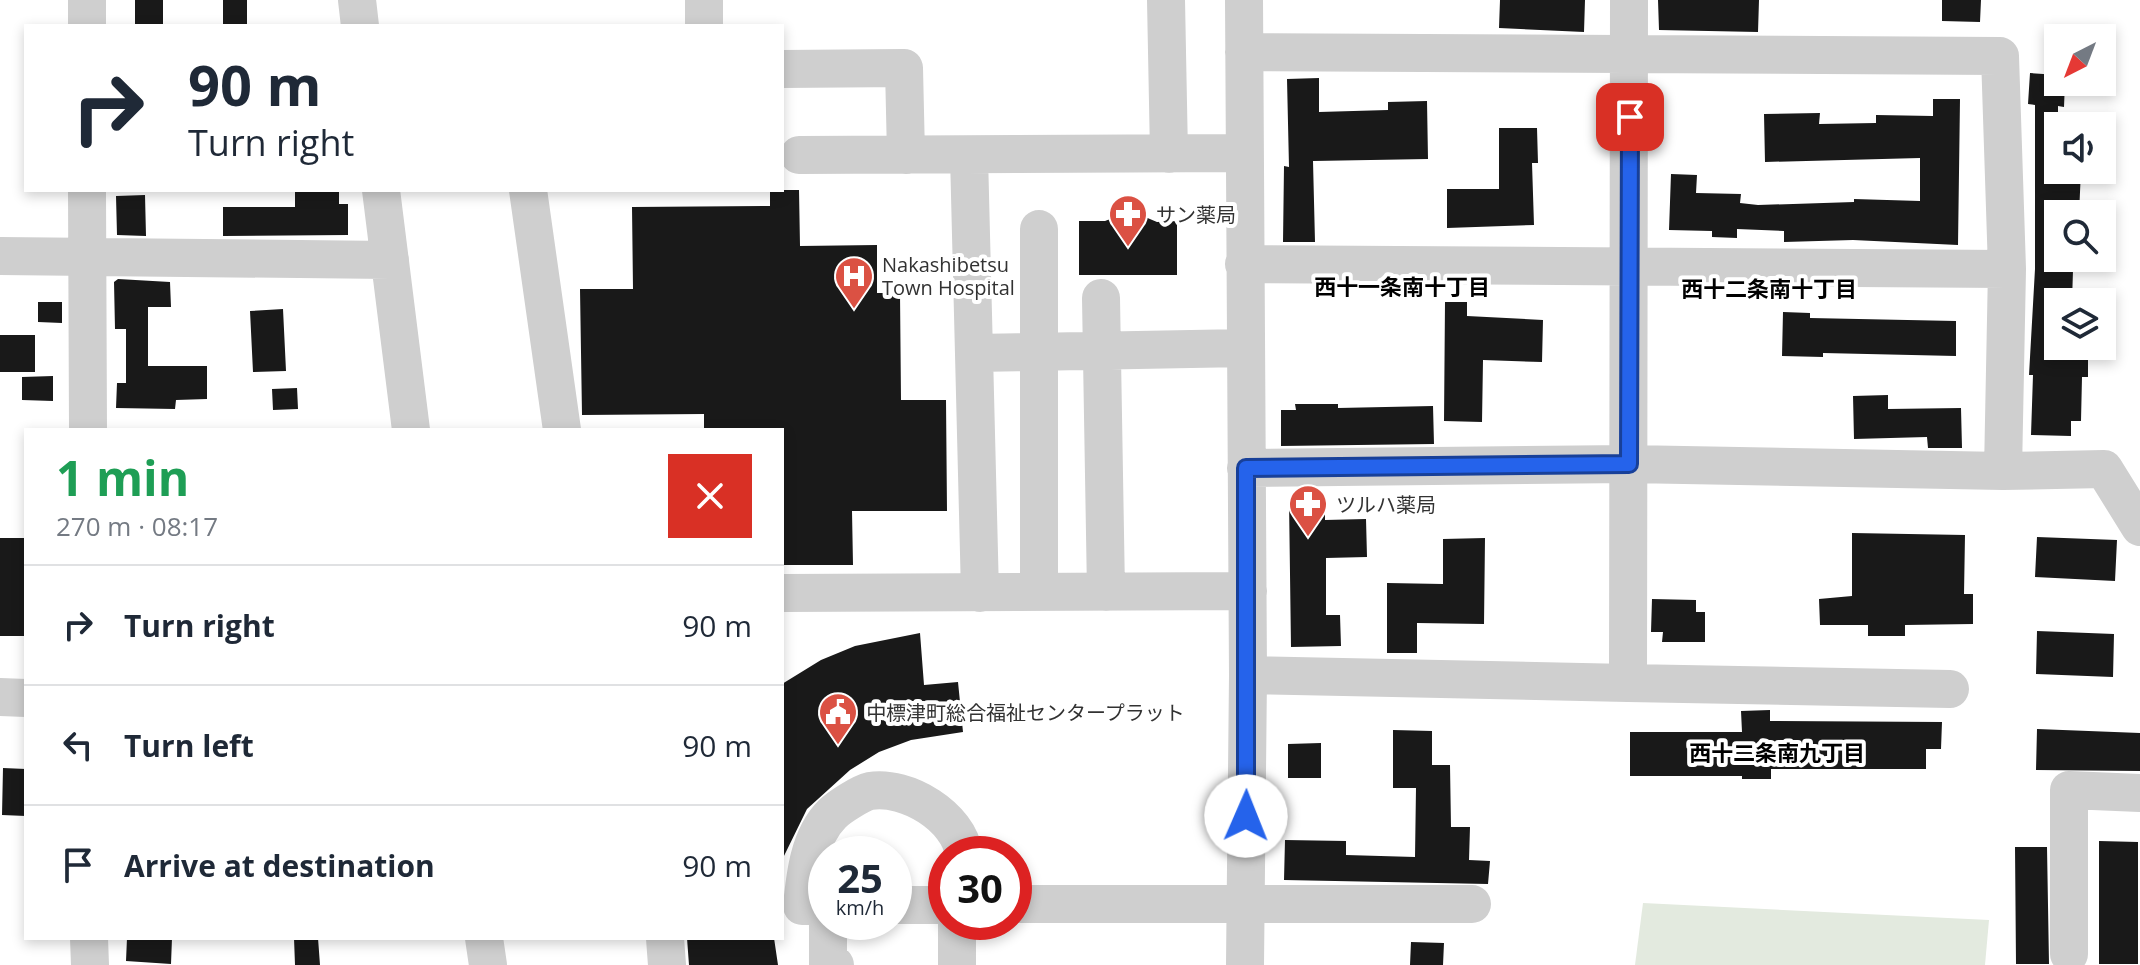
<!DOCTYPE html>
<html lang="en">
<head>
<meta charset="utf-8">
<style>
	body { margin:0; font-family:"Open Sans","Noto Sans JP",sans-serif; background:#f6f6f7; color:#1f2937; height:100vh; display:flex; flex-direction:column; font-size:30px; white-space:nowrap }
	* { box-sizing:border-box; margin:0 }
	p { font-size:26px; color:#747a83 }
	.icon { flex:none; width:44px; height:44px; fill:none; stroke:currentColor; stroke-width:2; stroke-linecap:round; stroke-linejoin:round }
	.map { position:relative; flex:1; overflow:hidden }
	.panel { position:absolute; left:24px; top:428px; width:760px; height:512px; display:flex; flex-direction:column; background:#fff; border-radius:0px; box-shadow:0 4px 12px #0003 }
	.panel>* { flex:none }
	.guide { position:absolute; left:24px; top:24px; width:760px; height:168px; border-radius:0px; box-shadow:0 4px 12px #0003; background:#fff; color:#1f2937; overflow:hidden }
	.needle { width:52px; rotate:222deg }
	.fabs { position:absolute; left:2044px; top:24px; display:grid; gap:16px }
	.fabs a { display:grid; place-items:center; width:72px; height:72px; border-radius:0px; background:#fff; box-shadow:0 4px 12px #0003; font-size:40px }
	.speed { position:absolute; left:808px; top:836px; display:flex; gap:16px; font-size:40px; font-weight:700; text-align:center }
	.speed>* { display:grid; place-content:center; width:104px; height:104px; border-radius:50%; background:#fff; box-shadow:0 4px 12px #0003; line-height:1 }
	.speed small { font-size:20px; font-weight:400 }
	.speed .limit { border:12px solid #d22; background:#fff; color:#111 }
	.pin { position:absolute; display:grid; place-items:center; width:68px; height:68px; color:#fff; margin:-34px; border-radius:16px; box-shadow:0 4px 12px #0006 }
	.me { position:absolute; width:88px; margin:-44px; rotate:1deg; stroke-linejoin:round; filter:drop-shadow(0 0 6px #0008) }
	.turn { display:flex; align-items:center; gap:28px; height:168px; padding:0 32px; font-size:36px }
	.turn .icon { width:104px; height:104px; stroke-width:2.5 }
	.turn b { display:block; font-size:56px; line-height:68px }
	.round { display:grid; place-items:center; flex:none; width:84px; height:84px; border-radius:0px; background:#f6f6f7 }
	.head { display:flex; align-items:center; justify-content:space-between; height:136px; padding:0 32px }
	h1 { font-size:48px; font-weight:700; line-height:60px; color:#1e9e55 }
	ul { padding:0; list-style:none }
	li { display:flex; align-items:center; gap:24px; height:120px; padding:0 32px; border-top:2px solid #e0e1e3 }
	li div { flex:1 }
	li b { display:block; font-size:30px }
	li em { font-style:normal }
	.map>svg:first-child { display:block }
	.green { fill:#e3eadf }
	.building { fill:#191919 }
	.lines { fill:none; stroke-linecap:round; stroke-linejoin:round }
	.minor { stroke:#cfcfcf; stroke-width:38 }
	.route-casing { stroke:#184099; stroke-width:20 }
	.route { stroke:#2563eb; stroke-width:14 }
	.labels { text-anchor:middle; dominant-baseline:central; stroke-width:8; stroke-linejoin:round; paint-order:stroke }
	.poi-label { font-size:20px; fill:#323232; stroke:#fff; text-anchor:start }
	.neighbourhood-label { font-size:22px; font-weight:bold; fill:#000; stroke:#fff }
</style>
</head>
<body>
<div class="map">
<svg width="2140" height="965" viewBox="0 0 2140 965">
	<rect width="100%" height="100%" fill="#fff"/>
	<path class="green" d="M1643,903L1989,920L1985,965H1635Z"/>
	<path class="building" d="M135,0H163V26H135Z
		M223,0H247V26H223Z
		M1500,0H1585L1584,32L1499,28Z
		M1658,0H1759L1758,32L1659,30Z
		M1942,0H1981L1980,22L1942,21Z
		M2030,73L2058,75V82H2065L2064,107L2058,106V170H2081L2079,214H2058V270H2073L2072,302H2058V346H2088V377H2082L2081,421H2071V436L2031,435L2033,375H2029L2035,269V105L2028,104Z
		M1319,78V112L1388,110V102L1427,101L1428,159L1313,161L1315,242H1283L1284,166L1289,167L1287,79Z
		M1933,99H1960L1958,245L1853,240L1784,242V231L1737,229V238L1712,237V231L1669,230L1671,174L1697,175L1696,193L1741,194L1740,203L1758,205L1854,202V199L1920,201V158L1765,162L1764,114L1820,113L1819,124L1876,123V115L1933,116Z
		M1499,128H1537L1538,163H1532L1534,225L1447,228V189H1499Z
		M770,190H799L800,246L877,245V293H900L901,400H946L947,511H852L853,565H782V430H704V414L582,415L580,289H633L632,207L770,206Z
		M339,191V204H348V235L223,236V207H295V192Z
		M145,195L146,236L117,235L116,196Z
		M1131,211L1157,222L1177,221V275H1079V221H1105Z
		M118,279L170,282L171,307H148V366H207V399L176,400L175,409L116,408L117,383H126V329H115L114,282Z
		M38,302H62V323L38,322Z
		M1445,302H1467V316L1543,320L1542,362L1483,360L1482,422L1444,421Z
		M283,309L286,371L253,372L250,311Z
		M1783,312L1810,313V318L1956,321V356L1823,353V357L1782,356Z
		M0,335H35V372H0Z
		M53,376V401L22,400V377Z
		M297,388L298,409L273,410L272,389Z
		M1888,395V409L1961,408L1962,448H1928L1927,437L1854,439L1853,396Z
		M1295,404H1338V408L1433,406L1434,444L1281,446V410H1296Z
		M1325,499V520L1366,519L1367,557L1326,558V615H1340L1341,646L1291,647L1289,500Z
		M1852,533L1965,535L1964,594H1973V624L1905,625V636H1868V625H1820L1819,599L1852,596Z
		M2037,537L2117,540L2115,581L2035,577Z
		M0,538H26V636H0Z
		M1485,538L1484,624L1417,623V653H1387V583L1443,584V539Z
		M1652,599L1696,600V612H1705V642H1662L1663,632H1651Z
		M2037,631L2114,634L2113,677L2036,674Z
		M920,633L924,685L958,682L963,732L911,740L879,752L850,770L807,809L782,860V684L821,660L855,646Z
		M1770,710V721L1942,722L1941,749H1926V769H1771V779H1742V776H1630V732H1742L1741,711Z
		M2037,729L2140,733V771L2036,770Z
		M1393,730L1432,731V765H1450L1451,827H1470L1469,860L1490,861L1488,884L1284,880L1285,840L1346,841V855L1415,857L1416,788H1393Z
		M1321,743V778H1288V744Z
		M3,768L26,769V816L2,815Z
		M2099,841L2138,842V964H2099Z
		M2015,847H2047L2049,964H2016Z
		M127,938H172L171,964L126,961Z
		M294,938H318L320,965H295Z
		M687,938H774L778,965H689Z
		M1411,942L1444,943L1443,965H1410Z"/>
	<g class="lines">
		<path class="minor" d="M87,0V26
			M357,0L360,26
			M704,0V26
			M1166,0L1169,154
			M1244,0L1248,675L1245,965
			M1244,52L2000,56L2007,269L1244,264
			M782,69L904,68L906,155
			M799,155L1244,153
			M969,155L980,593
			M87,190L88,430
			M381,190L411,430
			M528,190L562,430
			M1039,229V592
			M0,256L390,260
			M1101,298L1106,592
			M974,353L1245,348
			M1246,468L1629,464L2003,471L2007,269
			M2003,471L2104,469L2140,527
			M782,593L1248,591
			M1248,675L1628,683L1629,0
			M1628,683L1950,689
			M0,697L26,698
			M1014,904H1472
			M894,905H946
			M826,906H802C805,875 809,837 832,814C839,807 861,793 870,791C907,785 959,817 964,854
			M828,922V965H835
			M89,938L90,965
			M484,938L488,965
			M665,938L667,965
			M2069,954V790L2140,793
			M957,965V922"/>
	</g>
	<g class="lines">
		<g class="route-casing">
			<path id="route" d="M1246,816V468L1629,464L1630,117"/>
		</g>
		<use href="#route" class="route"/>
	</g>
	<defs>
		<g id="pharmacy-pin" transform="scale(2)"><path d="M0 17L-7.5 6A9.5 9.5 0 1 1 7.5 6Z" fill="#db5143" stroke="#fff"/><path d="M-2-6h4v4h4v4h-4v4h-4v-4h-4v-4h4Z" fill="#fff"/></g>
		<g id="hospital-pin" transform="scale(2)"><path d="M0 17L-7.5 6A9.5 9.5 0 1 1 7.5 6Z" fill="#db5143" stroke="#fff"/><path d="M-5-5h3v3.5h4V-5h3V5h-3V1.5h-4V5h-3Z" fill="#fff"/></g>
		<g id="civic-pin" transform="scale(2)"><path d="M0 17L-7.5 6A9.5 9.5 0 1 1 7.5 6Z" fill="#db5143" stroke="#fff"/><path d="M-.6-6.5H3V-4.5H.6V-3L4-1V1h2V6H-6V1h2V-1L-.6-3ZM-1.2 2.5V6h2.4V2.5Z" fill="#fff"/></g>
	</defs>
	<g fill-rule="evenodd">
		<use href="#pharmacy-pin" x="1128" y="214"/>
		<use href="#hospital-pin" x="854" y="276"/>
		<use href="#pharmacy-pin" x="1308" y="504"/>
		<use href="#civic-pin" x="838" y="712"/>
	</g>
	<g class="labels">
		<g class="poi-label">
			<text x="1156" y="214">サン薬局</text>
			<text x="882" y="264">Nakashibetsu<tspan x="882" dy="23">Town Hospital</tspan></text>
			<text x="1336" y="504">ツルハ薬局</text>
			<text x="866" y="712">中標津町総合福祉センタープラット</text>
		</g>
		<g class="neighbourhood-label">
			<text x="1402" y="286">西十一条南十丁目</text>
			<text x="1769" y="288">西十二条南十丁目</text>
			<text x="1777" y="752">西十二条南九丁目</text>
		</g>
	</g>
</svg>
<div class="fabs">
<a><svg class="needle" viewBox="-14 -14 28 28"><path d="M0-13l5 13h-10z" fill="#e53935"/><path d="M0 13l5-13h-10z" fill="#747a83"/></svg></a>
<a><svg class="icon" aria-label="sound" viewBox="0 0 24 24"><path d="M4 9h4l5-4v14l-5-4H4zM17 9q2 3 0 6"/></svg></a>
<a><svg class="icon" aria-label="search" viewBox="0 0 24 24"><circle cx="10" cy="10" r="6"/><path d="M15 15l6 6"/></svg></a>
<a><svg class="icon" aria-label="layers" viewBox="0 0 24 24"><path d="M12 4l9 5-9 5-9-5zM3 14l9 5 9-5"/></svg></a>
</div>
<div class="speed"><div>25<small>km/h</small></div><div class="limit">30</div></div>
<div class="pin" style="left:1630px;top:117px;background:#d93025"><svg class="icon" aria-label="arrive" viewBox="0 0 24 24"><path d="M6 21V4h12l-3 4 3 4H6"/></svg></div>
<svg class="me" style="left:1246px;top:816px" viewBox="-20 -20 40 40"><circle r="19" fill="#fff"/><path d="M0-13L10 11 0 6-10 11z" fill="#2563eb"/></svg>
<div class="guide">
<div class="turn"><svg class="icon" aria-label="right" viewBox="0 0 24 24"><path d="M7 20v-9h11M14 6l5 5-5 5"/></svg><div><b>90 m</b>Turn right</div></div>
</div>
<section class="panel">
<div class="head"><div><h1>1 min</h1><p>270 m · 08:17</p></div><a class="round" style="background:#d93025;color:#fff"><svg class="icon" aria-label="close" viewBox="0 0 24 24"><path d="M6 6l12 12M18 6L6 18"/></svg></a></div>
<ul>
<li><svg class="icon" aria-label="right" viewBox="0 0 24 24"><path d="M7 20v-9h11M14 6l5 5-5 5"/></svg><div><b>Turn right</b></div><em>90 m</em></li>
<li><svg class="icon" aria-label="left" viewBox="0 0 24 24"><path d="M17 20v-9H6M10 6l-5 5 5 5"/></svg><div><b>Turn left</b></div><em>90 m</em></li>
<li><svg class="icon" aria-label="arrive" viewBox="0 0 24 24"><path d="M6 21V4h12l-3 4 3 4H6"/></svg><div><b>Arrive at destination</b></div><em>90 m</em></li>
</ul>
</section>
</div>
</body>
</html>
